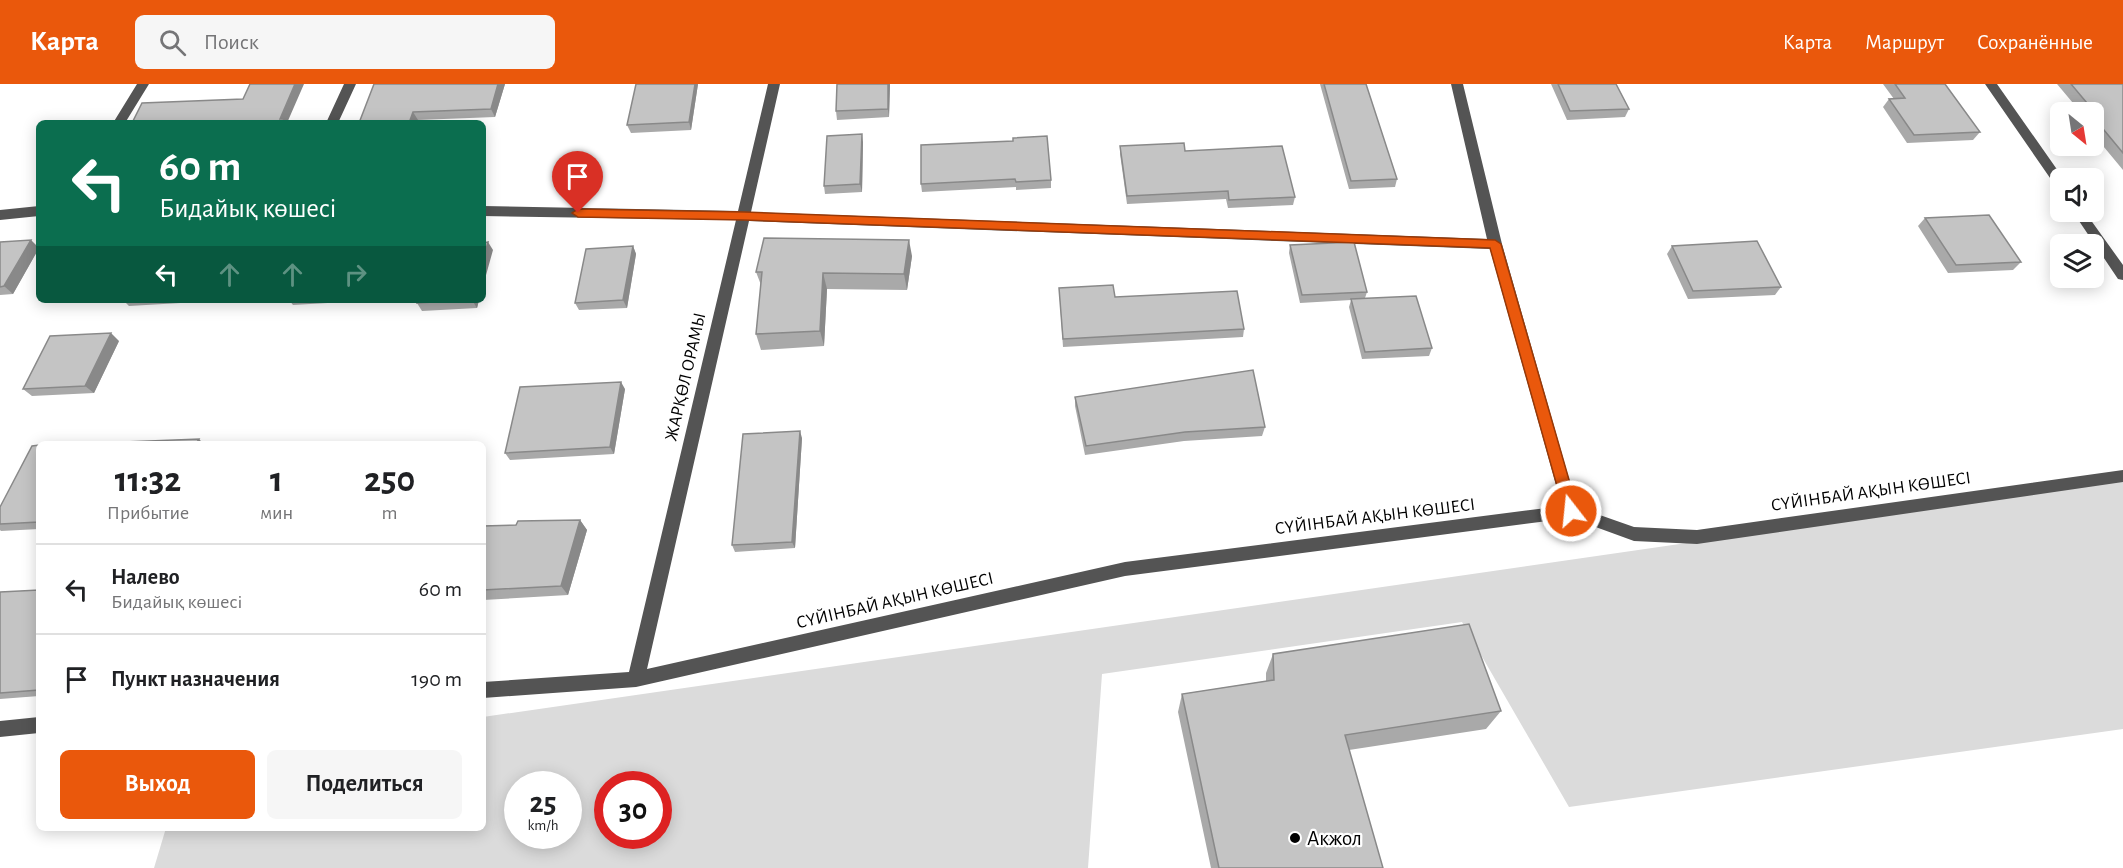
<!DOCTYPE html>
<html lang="ru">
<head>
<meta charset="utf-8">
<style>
	body { margin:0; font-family:"Alegreya Sans",sans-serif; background:#f6f6f6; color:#202124; height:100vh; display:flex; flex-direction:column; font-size:22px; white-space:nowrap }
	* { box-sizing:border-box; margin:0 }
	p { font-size:20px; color:#757577 }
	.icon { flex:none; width:33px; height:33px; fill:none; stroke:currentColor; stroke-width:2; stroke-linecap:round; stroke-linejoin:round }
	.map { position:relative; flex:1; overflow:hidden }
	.drawer { position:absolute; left:36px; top:357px; width:450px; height:390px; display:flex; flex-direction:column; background:#fff; border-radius:9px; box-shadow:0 3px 15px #0003 }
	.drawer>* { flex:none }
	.banner { position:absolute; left:36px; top:36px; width:450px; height:183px; border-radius:9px; box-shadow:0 3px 15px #0003; background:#0b6e4f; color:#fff; overflow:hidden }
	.needle { width:39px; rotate:150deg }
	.controls { position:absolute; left:2050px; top:18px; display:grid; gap:12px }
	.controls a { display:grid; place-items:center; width:54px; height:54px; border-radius:9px; background:#fff; box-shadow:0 3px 15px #0003; font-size:30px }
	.speed { position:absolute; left:504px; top:687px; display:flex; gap:12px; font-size:30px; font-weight:700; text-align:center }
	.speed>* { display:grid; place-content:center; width:78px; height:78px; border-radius:50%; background:#fff; box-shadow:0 3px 15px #0003; line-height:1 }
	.speed small { font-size:15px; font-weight:400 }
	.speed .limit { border:9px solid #d22; background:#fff; color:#111 }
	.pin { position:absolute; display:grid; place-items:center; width:51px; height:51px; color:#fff; margin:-62px -26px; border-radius:50% 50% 50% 0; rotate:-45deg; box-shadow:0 0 6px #0007 }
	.pin .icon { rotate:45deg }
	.me { position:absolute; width:66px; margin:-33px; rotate:344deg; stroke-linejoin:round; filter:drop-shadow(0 0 4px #0008) }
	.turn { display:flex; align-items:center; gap:21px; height:126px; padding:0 24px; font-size:27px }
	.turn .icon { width:78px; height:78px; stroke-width:2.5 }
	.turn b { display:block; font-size:42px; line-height:51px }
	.lanes { display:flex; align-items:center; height:57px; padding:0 24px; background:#0003; justify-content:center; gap:30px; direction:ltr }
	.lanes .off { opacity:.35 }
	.eta { display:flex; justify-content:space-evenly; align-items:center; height:102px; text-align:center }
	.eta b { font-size:36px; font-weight:700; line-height:42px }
	.cta { display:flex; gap:12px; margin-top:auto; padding:12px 24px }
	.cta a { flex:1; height:69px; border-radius:9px; background:#ea580c; color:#fff; font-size:24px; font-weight:700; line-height:69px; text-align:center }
	.cta a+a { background:#f6f6f6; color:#202124 }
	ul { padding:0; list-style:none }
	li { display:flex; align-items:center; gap:18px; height:90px; padding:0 24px; border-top:2px solid #e0e0e0 }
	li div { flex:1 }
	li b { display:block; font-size:22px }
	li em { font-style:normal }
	header { display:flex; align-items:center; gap:36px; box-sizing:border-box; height:84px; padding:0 30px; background:#ea580c; color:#fff }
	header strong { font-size:28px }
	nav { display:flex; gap:33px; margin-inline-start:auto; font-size:21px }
	.search { width:420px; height:54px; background:#f6f6f6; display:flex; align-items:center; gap:15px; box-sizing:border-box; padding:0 21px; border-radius:9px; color:#757577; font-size:22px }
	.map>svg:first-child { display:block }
	.green { fill:#dbdbdb; fill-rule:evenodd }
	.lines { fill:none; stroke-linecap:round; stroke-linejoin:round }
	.minor { fill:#545454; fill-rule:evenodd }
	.wall { fill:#a9a9a9 }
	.shaded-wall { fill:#898989 }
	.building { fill:#c4c4c4; stroke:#898989; stroke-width:1.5 }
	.route { fill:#ea580c; stroke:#983908; stroke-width:1.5 }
	.poi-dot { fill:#000; stroke:#fff; stroke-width:2 }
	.labels { text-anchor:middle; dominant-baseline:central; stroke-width:4.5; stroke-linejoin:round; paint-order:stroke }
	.street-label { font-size:18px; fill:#000; stroke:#fff }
	.near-poi-label { font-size:21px; fill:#000; stroke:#fff; text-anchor:start }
</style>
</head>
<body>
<header>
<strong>Карта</strong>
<div class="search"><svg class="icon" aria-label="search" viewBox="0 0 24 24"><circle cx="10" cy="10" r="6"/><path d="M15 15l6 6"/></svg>Поиск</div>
<nav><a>Карта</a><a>Маршрут</a><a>Сохранённые</a></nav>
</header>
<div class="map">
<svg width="2123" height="784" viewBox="0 0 2123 784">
	<rect width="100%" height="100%" fill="#fff"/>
	<path class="green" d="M2123,396V645L1569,723L1462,538L1102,590L1088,784H154L166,744H483V633ZM518,700H568V752H518ZM608,700H658V752H608Z"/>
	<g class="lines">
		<path class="minor" d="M137,0H149L125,39H113Z
			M344,0H356L338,39H326Z
			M768,0H780L751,128L1487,155L1451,0H1463L1502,160L1577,423L1634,443L1697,446L2123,386V398L1697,460L1634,457L1571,434L1125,492L636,603L483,614V598L629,588L736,136L483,132V122L738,127ZM749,137L1490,165L1562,422L1125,478L647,585Z
			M1985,0H1997L2063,94H2061V105L2057,104Z
			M39,122V132L0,136V126Z
			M2073,128H2085L2123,181V196L2118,195Z
			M39,633V649L0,653V637Z"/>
	</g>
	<path class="wall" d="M374,0H505L495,33L418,36L417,39H359Z
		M698,0L691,46L631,49L627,41Z
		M837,0H890L889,33L837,36L836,27Z
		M1320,0H1366L1397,95L1395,103L1349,105Z
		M1551,0H1616L1629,25L1625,33L1567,36Z
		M1883,0H1945L1980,48L1973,56L1907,59L1883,23L1889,15H1894Z
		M2057,0H2123V86L2094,51V28H2075L2078,25Z
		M863,58L862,108L825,110L824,102Z
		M921,61L1051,96V104L1016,106V103L922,108L921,100Z
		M1120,62L1185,67L1295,113L1293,121L1228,124L1226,115L1127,120L1120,70Z
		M1925,134L2021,178L2013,186L1948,189L1918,142Z
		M0,158L39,164L13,210L0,211Z
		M1290,161L1367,208L1365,214L1432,264L1429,272L1362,275L1349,223L1351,216L1300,219L1289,169Z
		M633,162L636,170L627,224L579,226L575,219Z
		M1672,162L1781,203L1775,211L1688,215L1667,170Z
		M912,172L907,206L827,205L824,262L761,266L756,250L761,201L756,188Z
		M1059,204L1115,213L1244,245L1243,253L1063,263Z
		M123,216H216L215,217L129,222Z
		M289,216H363L362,217L293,221Z
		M479,216L477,224L422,227L417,219Z
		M119,257L94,309L32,312L23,305Z
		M625,305L614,370L510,376L505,369Z
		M1075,313L1265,343L1262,352L1184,357L1085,371L1075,322Z
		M802,354L795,464L735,468L732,461Z
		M39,361V445L1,447L0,446V423Z
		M580,436L587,446L568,511L483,516V442L516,441Z
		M39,506V612L0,615V508Z
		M1273,570L1501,627L1486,645L1349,666L1383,784H1211L1178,628L1182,610L1266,597V589Z"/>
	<path class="shaded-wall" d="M295,0H304L287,39H282L280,35Z
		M498,0H505L495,33L491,25Z
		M695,0H698L691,46L689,38Z
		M888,0H890L889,33L888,25Z
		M413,28L418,36L417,39H409Z
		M862,50L863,58L862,108L860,100Z
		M31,156L39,164L13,210L4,202Z
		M909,156L912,172L907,206L904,190Z
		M488,158L493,166L483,202V177Z
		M633,162L636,170L627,224L623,216Z
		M823,189L827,205L824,262L820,247Z
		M472,216H479L477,224Z
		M111,249L119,257L94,309L85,302Z
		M621,298L625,305L614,370L610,363Z
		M800,347L802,354L795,464L792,458Z
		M199,355L204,360H196Z
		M580,436L587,446L568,511L561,502Z"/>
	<path class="building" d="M250,0H295L280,35H284L282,39H132L142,19L243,15Z
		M374,0H498L491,25L413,28L409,39H359Z
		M636,0H695L689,38L627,41Z
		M837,0H888V25L836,27Z
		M1324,0H1366L1397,95L1351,97Z
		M1558,0H1616L1629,25L1570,27Z
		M1895,0H1945L1980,48L1914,51L1889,15L1905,14Z
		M2071,0H2123V69L2094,34V28H2090L2082,20L2087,19Z
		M862,50L860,100L824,102L827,52Z
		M1047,52L1051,96L1016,98L1015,95L921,100V61L1013,57V54Z
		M1184,59L1185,67L1282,62L1295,113L1229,116L1228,107L1127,112L1120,62Z
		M1989,131L2021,178L1956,181L1925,134Z
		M764,154L909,156L904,190L823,189L820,247L756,250L762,188H756Z
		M31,156L4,202L0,203V158Z
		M1757,157L1781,203L1693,207L1672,162Z
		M488,158L483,177V159Z
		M1354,158L1367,208L1302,211L1290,161Z
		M633,162L623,216L575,219L586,165Z
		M1113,201L1115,213L1237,207L1244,245L1063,255L1059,204Z
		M1416,212L1432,264L1365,268L1351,215Z
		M418,216H472L417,219Z
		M111,249L85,302L23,305L50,252Z
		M1253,286L1265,343L1185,348L1086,362L1075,313Z
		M621,298L610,363L505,369L520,303Z
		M800,347L792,458L732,461L743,350Z
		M199,355L196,360H72Z
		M39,361V438L0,440V423L32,362Z
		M580,436L561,502L483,506V442L516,441L518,437Z
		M39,506V606L0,609V508Z
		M1469,540L1501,627L1345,651L1383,784H1219L1182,610L1274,596L1273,570Z"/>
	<path class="route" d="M578,125L744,128L1495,156L1501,160L1578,427L1576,432H1566L1564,427L1490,164L744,136L578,133L572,129Z"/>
	<circle class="poi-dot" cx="1295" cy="754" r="6"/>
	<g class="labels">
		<g class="street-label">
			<text transform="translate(686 293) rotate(-77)">ЖАРҚӨЛ ОРАМЫ</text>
			<text transform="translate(1871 408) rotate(-8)">СҮЙІНБАЙ АҚЫН КӨШЕСІ</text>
			<text transform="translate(1375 433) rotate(-7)">СҮЙІНБАЙ АҚЫН КӨШЕСІ</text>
			<text transform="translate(895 517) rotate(-13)">СҮЙІНБАЙ АҚЫН КӨШЕСІ</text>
		</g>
		<g class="near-poi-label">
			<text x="1307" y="754">Акжол</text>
		</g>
	</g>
</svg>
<div class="controls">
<a><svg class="needle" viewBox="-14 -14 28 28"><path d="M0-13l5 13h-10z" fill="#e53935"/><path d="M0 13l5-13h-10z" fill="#757577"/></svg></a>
<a><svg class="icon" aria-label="sound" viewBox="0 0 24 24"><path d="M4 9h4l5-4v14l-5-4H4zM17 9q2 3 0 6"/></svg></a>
<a><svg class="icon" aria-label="layers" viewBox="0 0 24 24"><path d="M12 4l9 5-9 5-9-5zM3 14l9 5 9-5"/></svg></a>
</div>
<div class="speed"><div>25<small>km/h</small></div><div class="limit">30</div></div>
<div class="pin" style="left:578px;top:129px;background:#d93025"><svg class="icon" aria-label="arrive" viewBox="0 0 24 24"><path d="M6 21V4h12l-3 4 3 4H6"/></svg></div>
<svg class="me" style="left:1571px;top:427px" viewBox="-20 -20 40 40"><circle r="17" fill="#ea580c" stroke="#fff" stroke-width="3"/><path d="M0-11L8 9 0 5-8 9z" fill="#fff"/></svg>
<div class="banner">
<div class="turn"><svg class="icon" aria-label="left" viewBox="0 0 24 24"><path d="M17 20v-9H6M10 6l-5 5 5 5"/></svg><div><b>60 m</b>Бидайық көшесі</div></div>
<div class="lanes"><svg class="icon" aria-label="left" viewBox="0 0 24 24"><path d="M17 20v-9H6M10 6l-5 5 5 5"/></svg><svg class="icon off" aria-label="ahead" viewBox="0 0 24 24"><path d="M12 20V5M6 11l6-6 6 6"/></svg><svg class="icon off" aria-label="ahead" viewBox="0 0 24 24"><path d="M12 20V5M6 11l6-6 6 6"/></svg><svg class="icon off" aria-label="right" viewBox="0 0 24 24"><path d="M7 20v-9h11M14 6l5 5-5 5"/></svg></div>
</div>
<section class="drawer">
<div class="eta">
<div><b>11:32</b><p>Прибытие</p></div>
<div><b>1</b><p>мин</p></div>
<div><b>250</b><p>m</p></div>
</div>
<ul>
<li><svg class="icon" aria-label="left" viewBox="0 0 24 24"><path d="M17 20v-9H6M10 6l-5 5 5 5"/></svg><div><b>Налево</b><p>Бидайық көшесі</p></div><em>60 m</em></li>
<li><svg class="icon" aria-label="arrive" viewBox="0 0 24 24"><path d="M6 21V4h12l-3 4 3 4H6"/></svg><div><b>Пункт назначения</b></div><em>190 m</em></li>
</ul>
<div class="cta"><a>Выход</a><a>Поделиться</a></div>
</section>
</div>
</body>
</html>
